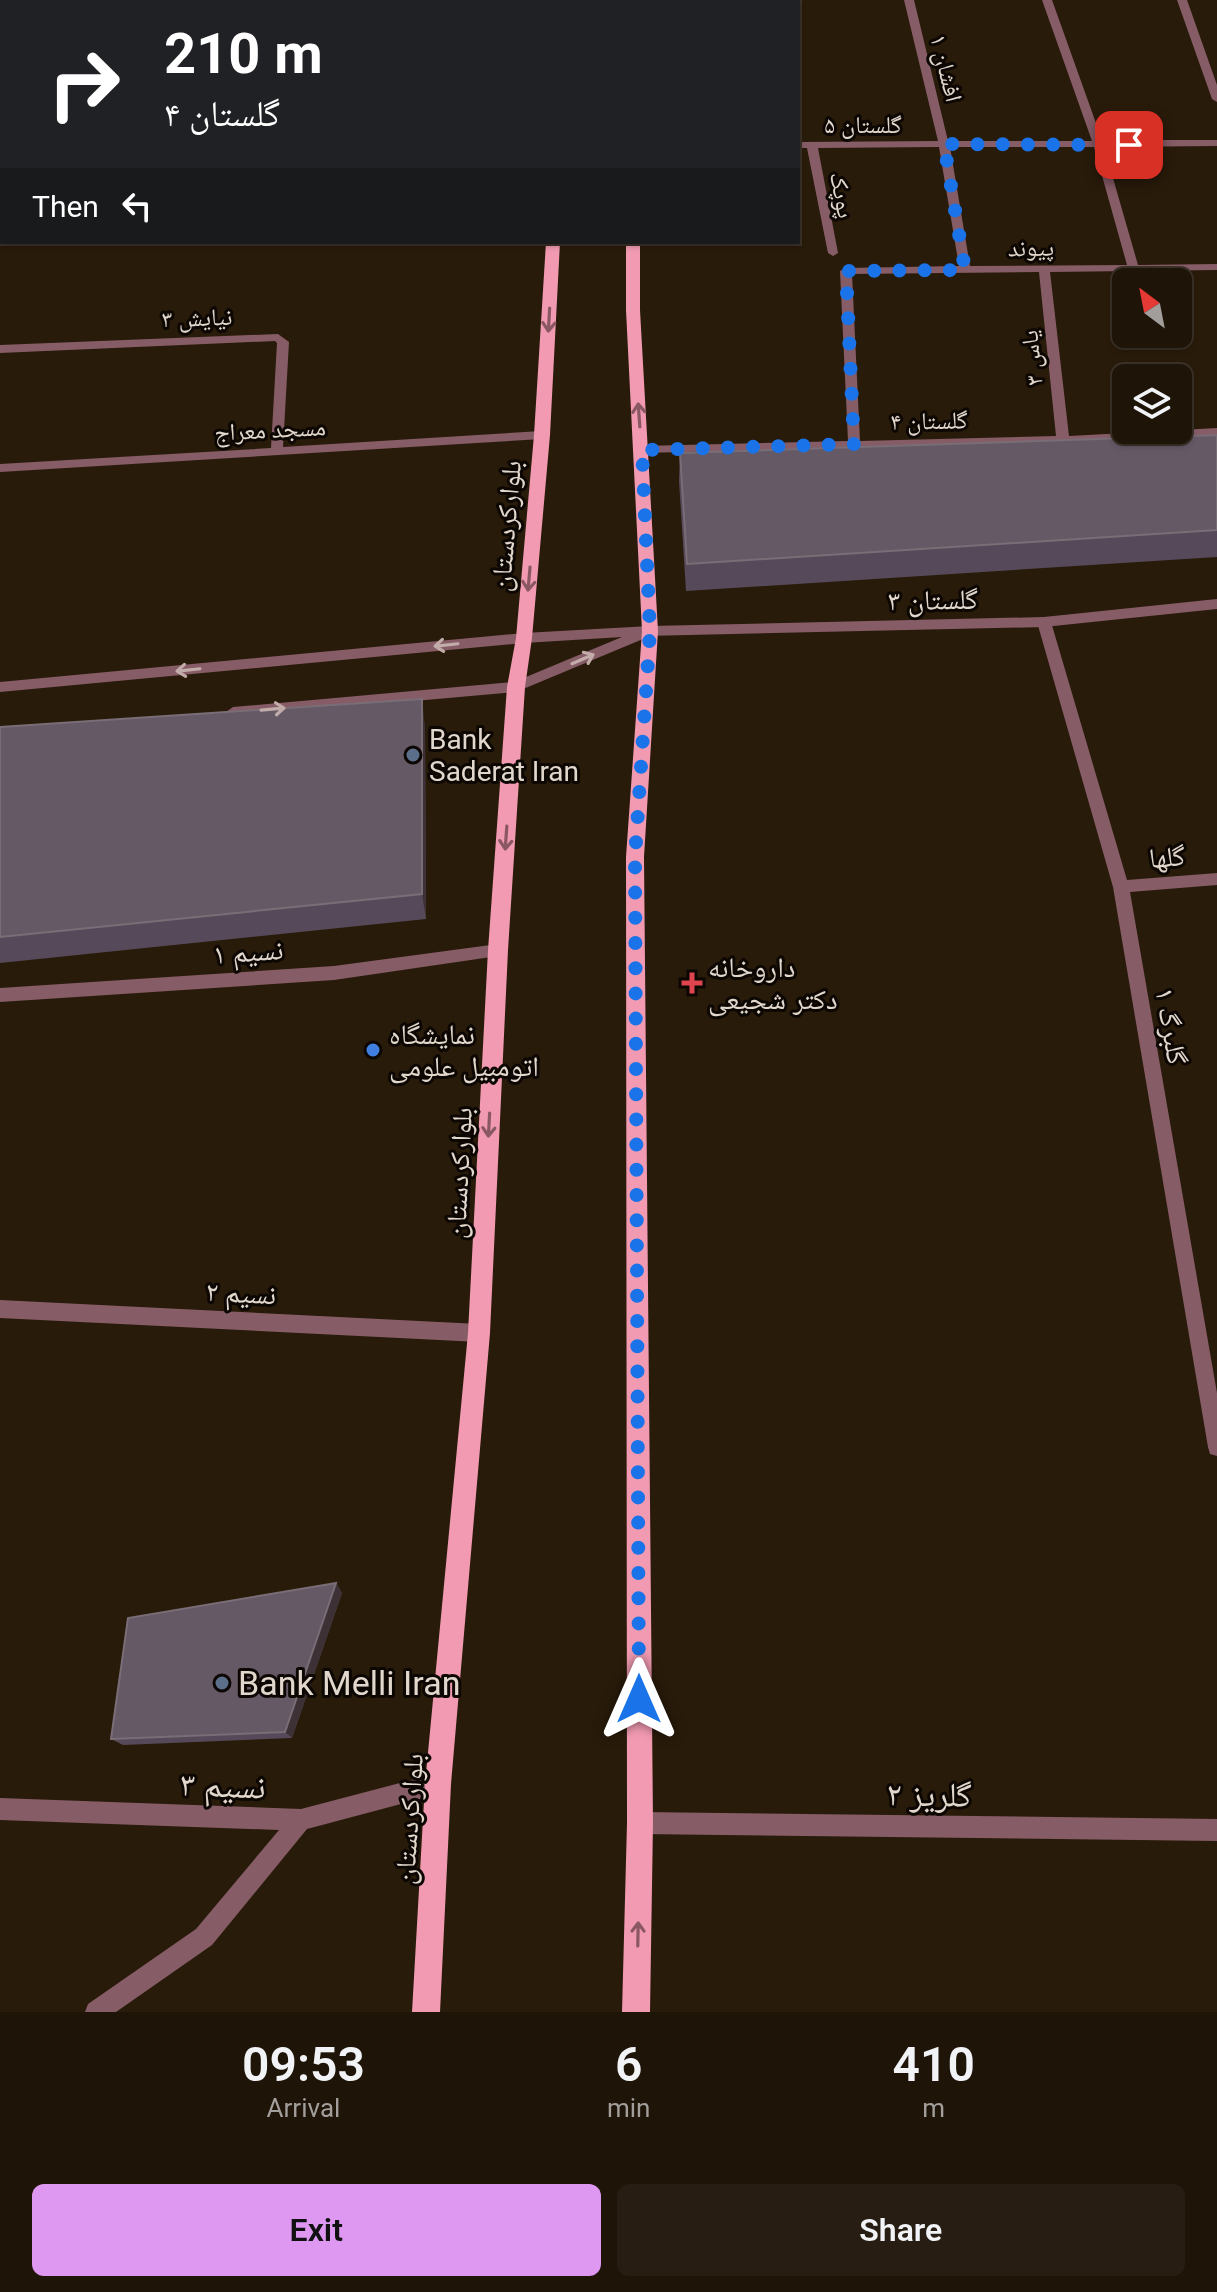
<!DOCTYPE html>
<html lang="en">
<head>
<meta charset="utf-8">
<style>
	body { margin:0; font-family:Roboto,"Noto Naskh Arabic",sans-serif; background:#271d12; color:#f1f3f6; height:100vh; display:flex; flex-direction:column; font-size:30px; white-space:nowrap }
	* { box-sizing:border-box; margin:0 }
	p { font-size:26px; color:#a19e9c }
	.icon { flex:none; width:44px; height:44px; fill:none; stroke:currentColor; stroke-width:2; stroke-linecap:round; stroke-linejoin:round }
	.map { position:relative; height:2012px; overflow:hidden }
	.details { display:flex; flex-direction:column; background:#1f1408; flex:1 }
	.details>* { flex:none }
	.top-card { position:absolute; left:0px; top:0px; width:800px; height:244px; box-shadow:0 2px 6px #0004,0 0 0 2px #3c3329; background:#202124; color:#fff; overflow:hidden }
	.needle { width:52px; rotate:328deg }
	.buttons { position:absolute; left:1112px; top:268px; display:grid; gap:16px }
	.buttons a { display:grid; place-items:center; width:80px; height:80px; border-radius:12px; background:#1f1408; box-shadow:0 2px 6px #0004,0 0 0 2px #3c3329; font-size:40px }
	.pin { position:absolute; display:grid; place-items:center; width:68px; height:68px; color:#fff; margin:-34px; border-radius:16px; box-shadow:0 4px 12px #0006 }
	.me { position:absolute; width:88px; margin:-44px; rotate:0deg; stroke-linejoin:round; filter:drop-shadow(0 0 6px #0008) }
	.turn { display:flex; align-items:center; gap:28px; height:168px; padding:0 32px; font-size:36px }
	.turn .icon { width:104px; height:104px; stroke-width:2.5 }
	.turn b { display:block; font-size:56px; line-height:68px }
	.then { display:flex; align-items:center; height:76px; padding:0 32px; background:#0003; gap:16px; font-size:30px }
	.eta { display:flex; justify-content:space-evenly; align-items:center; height:136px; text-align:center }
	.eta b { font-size:48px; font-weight:600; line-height:56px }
	.action { display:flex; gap:16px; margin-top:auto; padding:16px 32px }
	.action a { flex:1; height:92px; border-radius:12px; background:#de98f2; color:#111; font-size:32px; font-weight:600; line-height:92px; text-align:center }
	.action a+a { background:#271d12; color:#f1f3f6 }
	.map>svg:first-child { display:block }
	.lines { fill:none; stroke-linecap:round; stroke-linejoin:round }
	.service { fill:#865c67; fill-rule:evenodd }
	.minor { fill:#865c67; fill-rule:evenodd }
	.tertiary { fill:#865c67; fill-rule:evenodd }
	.primary { fill:#f19ab1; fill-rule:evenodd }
	.wall { fill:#564a5a }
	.shaded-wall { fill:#3e3135 }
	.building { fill:#655966; stroke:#796d76; stroke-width:2 }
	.oneway { stroke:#8a5863 }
	.oneway2 { stroke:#c1aca9 }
	.route { stroke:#1a73e8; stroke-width:14; stroke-dasharray:0 25.2 }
	.service-dot { fill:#5c6f8a; stroke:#0d0703; stroke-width:3 }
	.health-dot { fill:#e0444e; stroke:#0d0703; stroke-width:3 }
	.shop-dot { fill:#3f7fe0; stroke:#0d0703; stroke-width:3 }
	.labels { text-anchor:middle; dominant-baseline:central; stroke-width:6; stroke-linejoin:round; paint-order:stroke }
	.far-street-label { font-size:24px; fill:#e1d7cd; stroke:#0d0703 }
	.street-label { font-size:28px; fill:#e1d7cd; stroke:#0d0703 }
	.poi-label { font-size:28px; fill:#e1d7cd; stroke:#0d0703; text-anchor:start }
	.near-poi-label { font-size:34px; fill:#e1d7cd; stroke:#0d0703; text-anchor:start }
	.near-street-label { font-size:34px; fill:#e1d7cd; stroke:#0d0703 }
</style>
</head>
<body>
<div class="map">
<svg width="1217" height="2012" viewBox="0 0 1217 2012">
	<rect width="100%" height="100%" fill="#291b0a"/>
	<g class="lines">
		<path class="service" d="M498,944L504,945L506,950L504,955L498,956L334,980L0,1002V988L334,966Z
			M0,1300L479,1324L485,1327L488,1333L485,1339L479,1342L0,1318Z
			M438,1773L446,1776L449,1784L446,1792L307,1829L212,1945L116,2012H85L88,2004L196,1929L279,1830L0,1820V1798L301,1809Z"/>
		<path class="minor" d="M904,0H914L948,141H1092L1042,0H1052L1102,140H1217V146L1104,147L1138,265L1217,264V270L1050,272L1069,436L1217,428V436L1063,444L638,453V447L642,446L848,441L840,271L846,268L959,266L939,147L818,148L838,253L833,256L828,253L807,148H798V142L938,141ZM950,147H1094L1127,265L970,266ZM1039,272L1056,436L860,441L852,274Z
			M1177,0H1187L1217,85V102L1212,99Z
			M2,41V47L0,48V42Z
			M0,188H2V194H0Z
			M278,334L289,342L283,447L542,431L548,435L542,439L0,472V464L271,448L277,343L275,341L0,353V345Z
			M1044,617L1051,622L1127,880L1217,873V885L1130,892L1217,1393V1456L1210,1454L1208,1447L1113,887L1037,622Z
			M640,1812L1217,1819V1841L640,1834L632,1831L629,1823L632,1815Z"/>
		<path class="tertiary" d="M1217,599V609L1044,627L645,636L643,639L516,692L233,717L226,712L233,707L514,682L622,637L524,643L0,692V682L524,633L650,626L1044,617Z"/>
		<path class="primary" d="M561,0H573V2H561Z
			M629,0H641V2H629Z
			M546,242H560L550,435L532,638L525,687L508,950L490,1333L451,1784L440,2012H412L425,1784L468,1333L488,950L507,687L516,638L534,435Z
			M626,242H640V310L658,631L644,857L653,1823L650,2012H622L627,1823L626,857L642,631L626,310Z"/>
	</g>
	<path class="wall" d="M1217,435V557L686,591L679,481L680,453Z
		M425,726L426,919L0,963V727Z
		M336,1583L342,1593L292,1738L123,1745L111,1739Z"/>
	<path class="shaded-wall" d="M422,699L425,726L426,919L422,894Z
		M336,1583L342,1593L292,1738L285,1732Z"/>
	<path class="building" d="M1217,435V530L687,564L680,453Z
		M422,699V894L0,937V727Z
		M336,1583L285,1732L111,1739L128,1618Z"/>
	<defs><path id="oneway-shaft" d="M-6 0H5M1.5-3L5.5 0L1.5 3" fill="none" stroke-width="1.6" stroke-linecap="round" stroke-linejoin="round" transform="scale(2)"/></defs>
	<g class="oneway">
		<use href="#oneway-shaft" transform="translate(549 320) rotate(93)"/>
		<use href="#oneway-shaft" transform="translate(639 415) rotate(-94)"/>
		<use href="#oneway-shaft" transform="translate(529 579) rotate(95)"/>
		<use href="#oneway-shaft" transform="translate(506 838) rotate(94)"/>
		<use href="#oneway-shaft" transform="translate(489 1125) rotate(93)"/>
		<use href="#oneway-shaft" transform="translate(638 1934) rotate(-89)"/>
	</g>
	<g class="oneway2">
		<use href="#oneway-shaft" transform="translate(446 645) rotate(174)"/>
		<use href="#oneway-shaft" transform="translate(583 659) rotate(-23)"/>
		<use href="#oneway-shaft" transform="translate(188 670) rotate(174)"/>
		<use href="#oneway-shaft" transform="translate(273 709) rotate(-5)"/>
	</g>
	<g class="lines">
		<path class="route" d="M639,1699L635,857L650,631L642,450L854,444L846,271L965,270L944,144L1129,145"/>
	</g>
	<g class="service-dot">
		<circle cx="413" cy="755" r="8"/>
		<circle cx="222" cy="1683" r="8"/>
	</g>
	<path class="health-dot" d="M688 971h8v8h8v8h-8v8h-8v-8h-8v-8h8z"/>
	<circle class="shop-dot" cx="373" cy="1050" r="8"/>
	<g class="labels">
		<g class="far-street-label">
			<text transform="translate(946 68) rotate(76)">افشان ۱</text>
			<text x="863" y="125">گلستان ۵</text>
			<text transform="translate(842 195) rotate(79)">پوپک</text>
			<text transform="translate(1031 248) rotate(-1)">پیوند</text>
			<text transform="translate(197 318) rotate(-2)">نیایش ۳</text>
			<text transform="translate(1032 358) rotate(-96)">یاس ۳</text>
			<text transform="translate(929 421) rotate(-1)">گلستان ۴</text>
			<text transform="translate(270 430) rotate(-3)">مسجد معراج</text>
		</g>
		<g class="street-label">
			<text transform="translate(506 526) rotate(-85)">بلوارکردستان</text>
			<text transform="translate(933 600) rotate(-1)">گلستان ۳</text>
			<text transform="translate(1167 857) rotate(-5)">گلها</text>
			<text transform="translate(248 952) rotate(-4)">نسیم ۱</text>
			<text transform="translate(1171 1026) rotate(80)">گلبرگ ۱</text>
			<text transform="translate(459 1173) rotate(-87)">بلوارکردستان</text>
			<text transform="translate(241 1293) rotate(3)">نسیم ۲</text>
			<text transform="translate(409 1819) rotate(-86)">بلوارکردستان</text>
		</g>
		<g class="poi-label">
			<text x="429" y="739">Bank<tspan x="429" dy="32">Saderat Iran</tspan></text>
			<text x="708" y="967">داروخانه<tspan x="708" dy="32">دکتر شجیعی</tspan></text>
			<text x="389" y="1034">نمایشگاه<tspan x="389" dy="32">اتومبیل علومی</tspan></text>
		</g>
		<g class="near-poi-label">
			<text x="238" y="1683">Bank Melli Iran</text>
		</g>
		<g class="near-street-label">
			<text transform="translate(223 1785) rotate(2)">نسیم ۳</text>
			<text transform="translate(929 1794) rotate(1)">گلریز ۲</text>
		</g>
	</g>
</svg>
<div class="buttons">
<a><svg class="needle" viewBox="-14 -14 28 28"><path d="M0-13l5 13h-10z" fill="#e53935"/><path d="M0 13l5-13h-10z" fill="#a19e9c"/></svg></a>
<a><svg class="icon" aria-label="layers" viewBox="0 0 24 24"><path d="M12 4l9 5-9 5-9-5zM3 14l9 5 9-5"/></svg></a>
</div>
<div class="pin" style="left:1129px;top:145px;background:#d93025"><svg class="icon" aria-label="arrive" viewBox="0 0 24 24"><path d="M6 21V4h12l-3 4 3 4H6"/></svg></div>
<svg class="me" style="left:639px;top:1699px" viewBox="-20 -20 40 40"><path d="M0-17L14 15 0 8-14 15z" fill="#1a73e8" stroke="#fff" stroke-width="4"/></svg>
<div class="top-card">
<div class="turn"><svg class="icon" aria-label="right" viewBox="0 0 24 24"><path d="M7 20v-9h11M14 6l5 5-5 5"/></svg><div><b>210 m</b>گلستان ۴</div></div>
<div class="then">Then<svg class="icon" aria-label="left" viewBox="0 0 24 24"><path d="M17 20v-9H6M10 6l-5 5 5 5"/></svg></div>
</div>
</div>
<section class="details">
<div class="eta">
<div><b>09:53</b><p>Arrival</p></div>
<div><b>6</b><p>min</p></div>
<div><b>410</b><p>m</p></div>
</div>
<div class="action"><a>Exit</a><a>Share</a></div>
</section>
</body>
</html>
